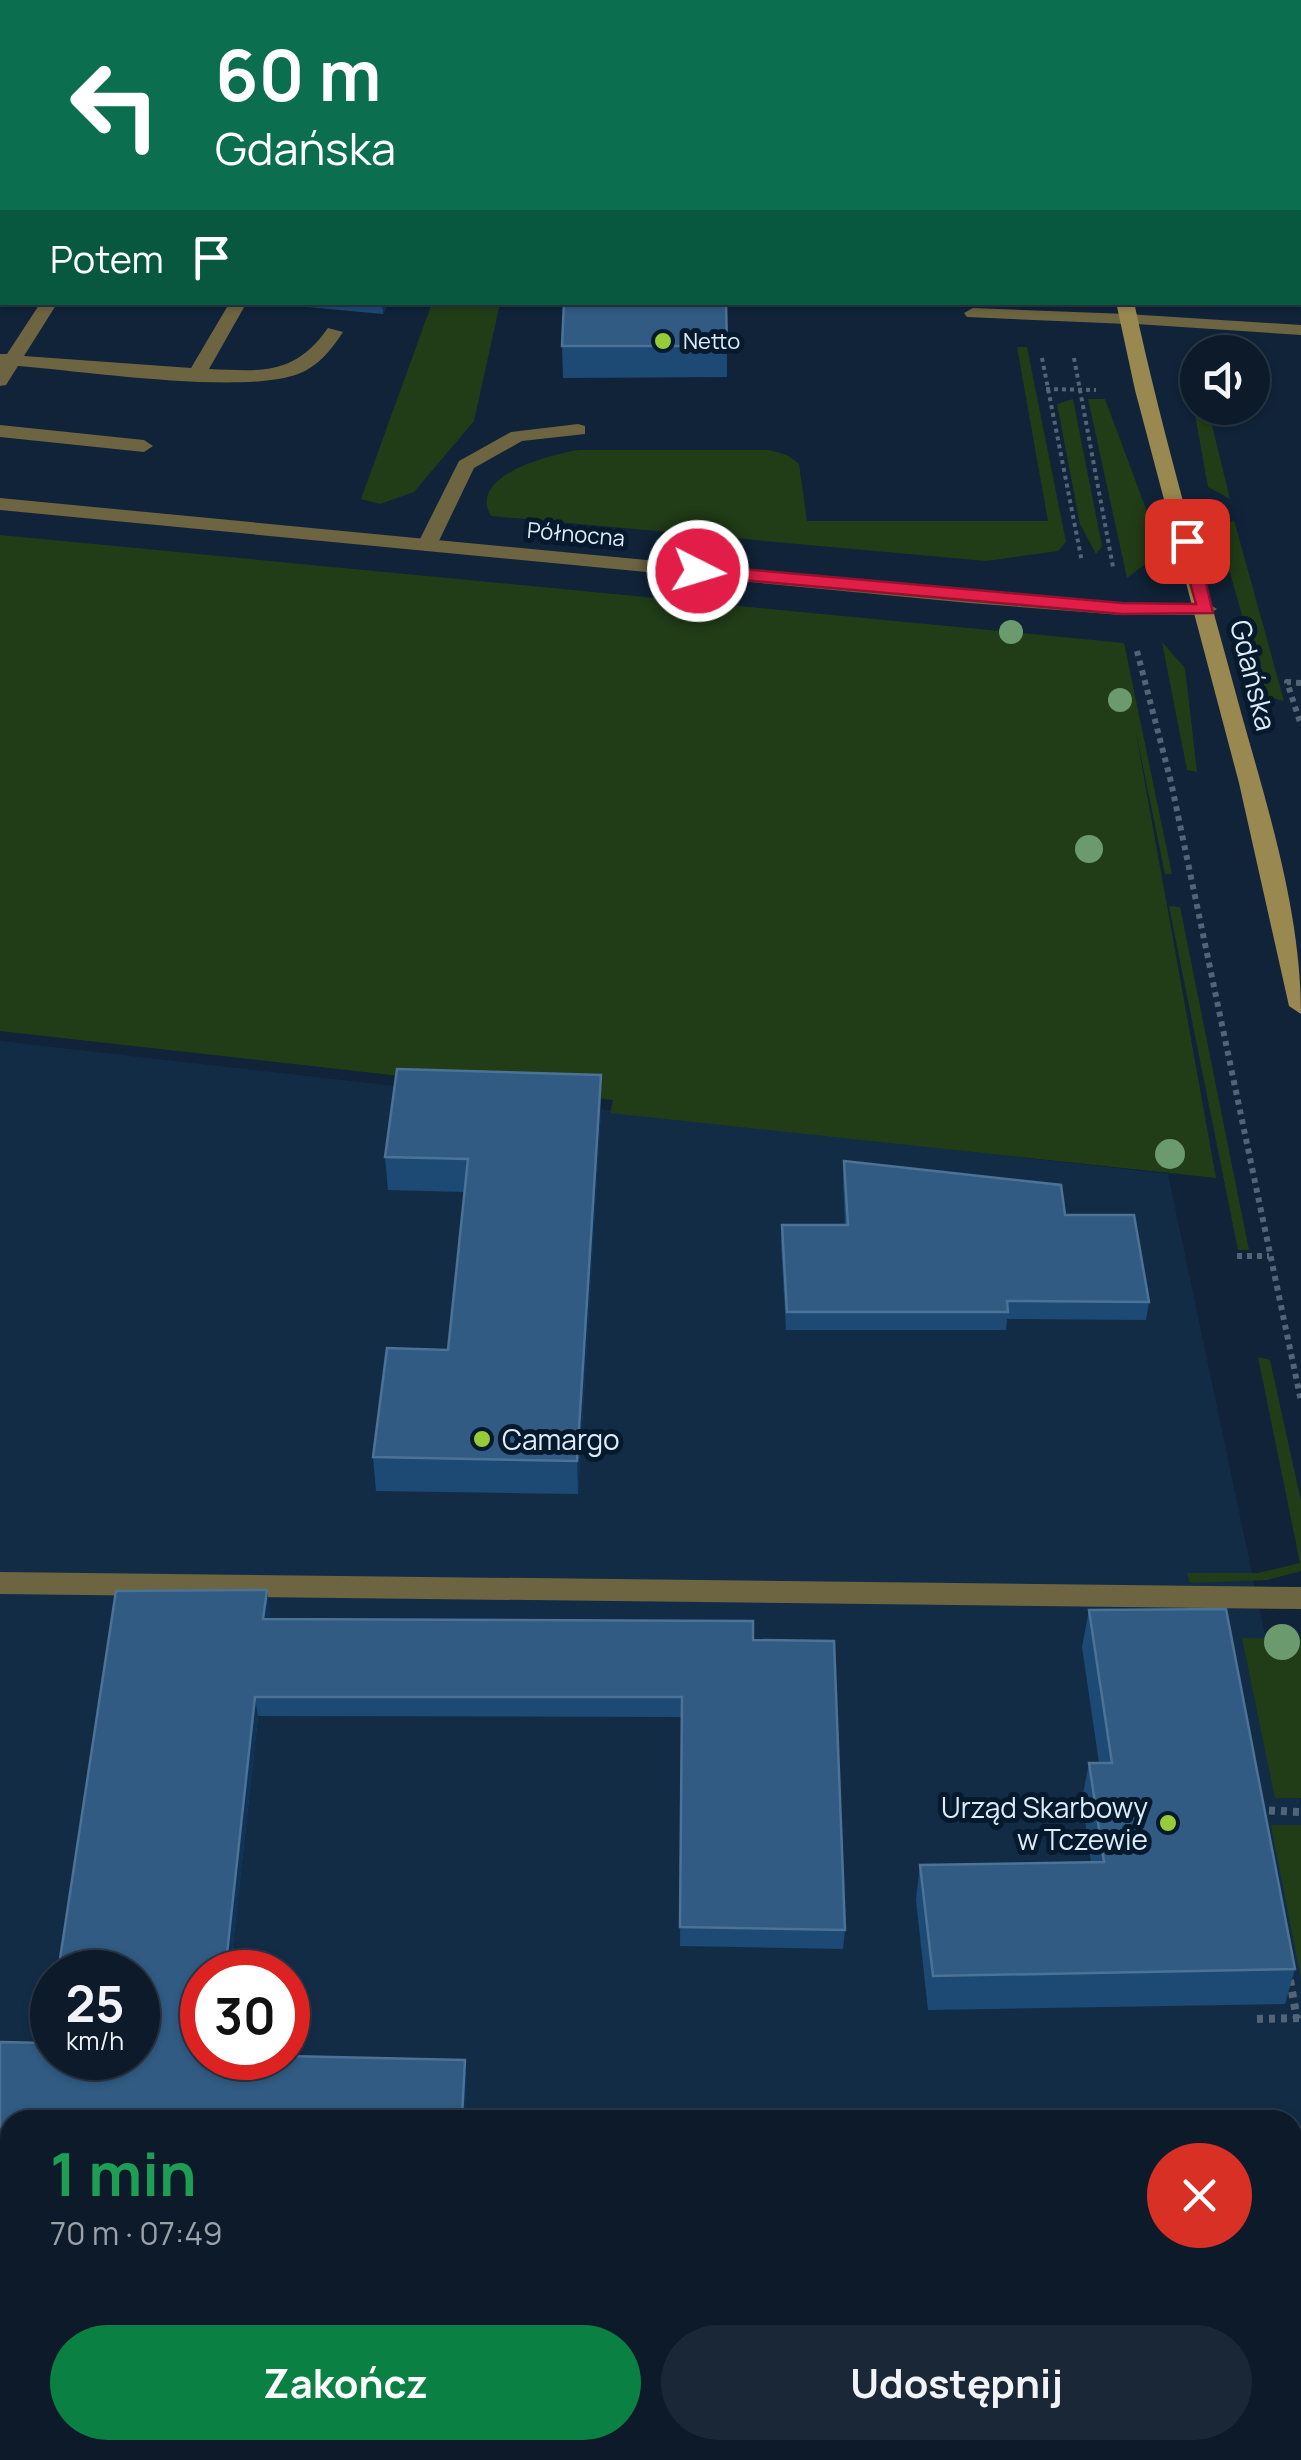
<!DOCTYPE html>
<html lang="pl">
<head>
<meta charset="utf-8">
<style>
	body { margin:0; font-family:Manrope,sans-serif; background:#1a2736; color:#f1f3f6; height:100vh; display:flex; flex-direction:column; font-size:38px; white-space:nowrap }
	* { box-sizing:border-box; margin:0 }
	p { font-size:32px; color:#9aa1a8 }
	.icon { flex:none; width:55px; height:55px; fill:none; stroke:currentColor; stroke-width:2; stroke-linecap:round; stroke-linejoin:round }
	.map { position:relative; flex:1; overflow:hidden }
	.sheet { position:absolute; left:0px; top:2110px; width:1302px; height:350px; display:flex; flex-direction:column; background:#0c1a2a; border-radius:30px 30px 0 0; box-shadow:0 2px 8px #0004,0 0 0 2px #2c3847 }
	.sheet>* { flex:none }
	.banner { position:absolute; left:0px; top:0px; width:1302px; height:305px; box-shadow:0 2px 8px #0004,0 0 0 2px #2c3847; background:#0b6e4f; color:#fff; overflow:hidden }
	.controls { position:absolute; left:1180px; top:335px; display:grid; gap:20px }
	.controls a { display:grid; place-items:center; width:90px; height:90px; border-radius:50%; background:#0c1a2a; box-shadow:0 2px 8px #0004,0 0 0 2px #2c3847; font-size:50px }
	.speed { position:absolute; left:30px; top:1950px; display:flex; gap:20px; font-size:50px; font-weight:700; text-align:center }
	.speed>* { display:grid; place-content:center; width:130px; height:130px; border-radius:50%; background:#0c1a2a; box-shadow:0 2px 8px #0004,0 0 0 2px #2c3847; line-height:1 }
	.speed small { font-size:25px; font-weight:400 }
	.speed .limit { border:15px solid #d22; background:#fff; color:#111 }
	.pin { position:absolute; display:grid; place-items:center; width:85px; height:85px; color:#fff; margin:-42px; border-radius:20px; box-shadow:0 5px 15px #0006 }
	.me { position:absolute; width:110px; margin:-55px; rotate:95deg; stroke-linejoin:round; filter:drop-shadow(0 0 8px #0008) }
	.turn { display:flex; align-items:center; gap:35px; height:210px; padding:0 50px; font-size:45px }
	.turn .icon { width:130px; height:130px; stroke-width:2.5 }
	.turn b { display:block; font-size:70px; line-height:85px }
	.then { display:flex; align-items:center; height:95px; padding:0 50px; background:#0003; gap:20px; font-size:38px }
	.round { display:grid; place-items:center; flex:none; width:105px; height:105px; border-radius:52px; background:#1a2736 }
	.headline { display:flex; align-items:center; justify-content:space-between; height:170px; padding:0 50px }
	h1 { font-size:60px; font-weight:700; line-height:75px; color:#1e9e55 }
	.primary-button { display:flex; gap:20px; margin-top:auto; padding:20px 50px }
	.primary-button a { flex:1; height:115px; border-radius:60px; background:#0b8043; color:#fff; font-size:40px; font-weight:700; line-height:115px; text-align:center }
	.primary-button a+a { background:#1a2736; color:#f1f3f6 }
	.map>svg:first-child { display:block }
	.built { fill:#132c46; fill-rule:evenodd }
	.green { fill:#213d17 }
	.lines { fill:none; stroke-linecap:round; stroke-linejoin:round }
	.path-far2 { stroke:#536476; stroke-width:4; stroke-dasharray:4 4; stroke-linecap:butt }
	.path-far1 { stroke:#536476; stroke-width:6; stroke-dasharray:5 5; stroke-linecap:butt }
	.path { stroke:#536476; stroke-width:8; stroke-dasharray:6 6; stroke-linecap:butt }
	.lane { fill:#6d6441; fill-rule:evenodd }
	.street { fill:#6d6441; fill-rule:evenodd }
	.secondary { fill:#998950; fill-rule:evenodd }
	.tree { fill:#6a9a6e }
	.wall { fill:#1c4a75 }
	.shaded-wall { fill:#0e3357 }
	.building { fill:#315b83; stroke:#4c7296; stroke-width:2.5 }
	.route { fill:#e11d48; stroke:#92132f; stroke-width:2.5 }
	.poi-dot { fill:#97cc38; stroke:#061a2e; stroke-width:4 }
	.labels { text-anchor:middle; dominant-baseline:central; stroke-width:10; stroke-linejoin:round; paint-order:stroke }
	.far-poi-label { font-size:22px; fill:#deebf9; stroke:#061a2e; text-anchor:start }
	.far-street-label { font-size:22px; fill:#deebf9; stroke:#061a2e }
	.street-label { font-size:28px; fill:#deebf9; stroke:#061a2e }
	.poi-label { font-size:28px; fill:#deebf9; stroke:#061a2e; text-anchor:start }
</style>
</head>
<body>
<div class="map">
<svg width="1301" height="2460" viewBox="0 0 1301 2460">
	<rect width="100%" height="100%" fill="#102338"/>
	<path class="built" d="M0,1041L1168,1174L1301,1806V2460H0ZM52,1972H138V2058H52ZM202,1972H288V2058H202ZM10,2120H1292V2450H10Z"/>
	<path class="green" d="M432,303H500L474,421L414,492L380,504L361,499Z
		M1017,347H1027L1066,542L1058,551L986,561L491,516C466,475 553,454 579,450H769L787,455L799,464L807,521H1048Z
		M1192,398L1197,399L1198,408L1208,409L1230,499L1208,487Z
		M1073,399L1102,546L1096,554L1080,524L1057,404Z
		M1088,399H1105L1155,533L1153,558L1127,578Z
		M1234,520L1284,701L1265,696L1219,534L1222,526Z
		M0,535L1124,643L1172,874H1165L1135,728L1216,1178L610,1113L613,1100L0,1031Z
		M1162,642L1185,668L1197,772L1187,770Z
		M1169,906L1180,907L1249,1250H1238Z
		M1258,1357L1270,1360L1301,1501V1571L1267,1580L1190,1583L1187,1573H1258L1300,1563Z
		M1242,1638L1301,1639V1798H1275Z
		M1271,1825H1301V1978Z"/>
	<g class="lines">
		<path class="path-far2" d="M1042,358L1082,562
			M1074,358L1113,567
			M1046,389L1096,390"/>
		<path class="path-far1" d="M1137,651L1171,782L1301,1401
			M1301,683L1287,682L1301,725
			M1237,1256H1269"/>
		<path class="path" d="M1257,1810L1301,1812
			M1290,1980L1297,2019
			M1257,2019L1301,2018"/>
		<path class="lane" d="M41,302H58L24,356L191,368L230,302H247L209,369C262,371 294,376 328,328L343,332C331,350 319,366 298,374C242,395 84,371 18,366L6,385L0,386V354H7Z
			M973,308L1127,314L1136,319L1127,324L967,317L964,313Z
			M578,424L585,426V434L522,441L474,468L437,545L427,551L420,549L417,545L459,461L511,432Z
			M0,425L144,440L153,446L144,452L0,437Z
			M0,1572L1301,1587V1609L0,1594Z
			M0,2365H10V2399H0Z"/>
		<path class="street" d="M1127,314L1301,325V335L1121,323V315Z
			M0,498L969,591L1122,603H1207L1217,609L1207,615H1122L969,603L0,510Z"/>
		<path class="secondary" d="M1051,0H1067V2H1052Z
			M1116,302H1134C1164,442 1205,578 1242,716C1269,812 1301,913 1301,1014L1289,1006L1239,783L1135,390Z"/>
	</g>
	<g class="tree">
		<circle cx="1011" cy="632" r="12"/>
		<circle cx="1120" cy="700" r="12"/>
		<circle cx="1089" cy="849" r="14"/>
		<circle cx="1170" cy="1154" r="15"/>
		<circle cx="1282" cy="1642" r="18"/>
	</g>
	<path class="wall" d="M0,0H184V2H2V186H0Z
		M1179,0H1301V278L1300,2H1180Z
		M295,302H389L383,314L296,306Z
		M562,346H727V377L563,378Z
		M601,1075V1109L578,1494L376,1491L373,1457L448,1350L465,1192L388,1190L385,1157Z
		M844,1161L1065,1215L1149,1302L1146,1320L1007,1319L1006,1330H786L781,1243L782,1225H845L843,1179Z
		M270,1610L269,1619L753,1640L845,1930L843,1949L680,1946L682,1717L258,1716L230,1972H202V2058L467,2079L10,2120V2293L0,2292V2042L47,2043Z
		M1089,1610L1295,1969L1285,2004L928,2010L916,1900L920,1865L1091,1862L1082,1799L1089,1763H1099L1082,1647Z"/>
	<path class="shaded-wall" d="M165,0H184V2H164Z
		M382,302H389L383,314Z
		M601,1075V1109L578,1494L577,1461Z
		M267,1590L270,1610L266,1639L263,1619Z
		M255,1697L258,1716L230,1972H225Z
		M465,2060L467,2079L465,2120H463Z"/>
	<path class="building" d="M0,0H165L164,2H2V156H0Z
		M1193,0H1301V245L1300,2H1193Z
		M564,302H726L727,346H562Z
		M397,1069L601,1075L577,1461L373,1457L387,1348L448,1350L468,1159L385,1157Z
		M844,1161L1061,1185L1065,1215H1134L1149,1302L1007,1301L1008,1312H787L782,1225H848Z
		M267,1590L263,1619L753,1621V1640L834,1641L845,1930L680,1927L682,1697H255L225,1972H202V2058H288V2056L465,2060L462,2117L637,2120H10V2275H0V2042L47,2043L52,2007V2058H138V1972H58L116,1591Z
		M1226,1609L1295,1969L933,1976L920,1865L1104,1862L1089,1763H1112L1089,1610Z
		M626,2452L916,2458L917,2460H626Z"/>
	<path class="route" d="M1187,535L1196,541L1213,613L1122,614L698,576L689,571L698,565L1122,603L1196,604L1178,541Z"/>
	<g class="poi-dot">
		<circle cx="663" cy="341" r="10"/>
		<circle cx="482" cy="1439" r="10"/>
		<circle cx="1168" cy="1823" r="10"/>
	</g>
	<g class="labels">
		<g class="far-poi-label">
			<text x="683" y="341">Netto</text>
		</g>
		<g class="far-street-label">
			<text transform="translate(576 534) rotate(5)">Północna</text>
		</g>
		<g class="street-label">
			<text transform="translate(1254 675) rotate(76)">Gdańska</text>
		</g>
		<g class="poi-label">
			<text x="502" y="1439">Camargo</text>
			<text x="1148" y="1807" text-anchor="end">Urząd Skarbowy<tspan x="1148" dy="32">w Tczewie</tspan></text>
		</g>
	</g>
</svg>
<div class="controls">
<a><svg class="icon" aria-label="sound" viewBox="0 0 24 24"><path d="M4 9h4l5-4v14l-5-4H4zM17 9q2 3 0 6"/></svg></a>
</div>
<div class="speed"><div>25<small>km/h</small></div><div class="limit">30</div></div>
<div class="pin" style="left:1187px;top:541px;background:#d93025"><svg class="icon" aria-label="arrive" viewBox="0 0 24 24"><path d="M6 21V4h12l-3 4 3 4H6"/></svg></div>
<svg class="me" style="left:698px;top:571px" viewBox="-20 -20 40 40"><circle r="17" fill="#e11d48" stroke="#fff" stroke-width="3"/><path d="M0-11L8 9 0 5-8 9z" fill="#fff"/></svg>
<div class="banner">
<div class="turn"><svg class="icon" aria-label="left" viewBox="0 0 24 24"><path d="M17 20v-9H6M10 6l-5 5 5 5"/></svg><div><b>60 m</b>Gdańska</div></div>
<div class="then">Potem<svg class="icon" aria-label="arrive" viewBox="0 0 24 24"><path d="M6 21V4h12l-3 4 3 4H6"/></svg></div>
</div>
<section class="sheet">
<div class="headline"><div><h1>1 min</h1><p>70 m · 07:49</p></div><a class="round" style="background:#d93025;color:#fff"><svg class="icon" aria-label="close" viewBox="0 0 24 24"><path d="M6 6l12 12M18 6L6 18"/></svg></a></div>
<div class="primary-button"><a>Zakończ</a><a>Udostępnij</a></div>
</section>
</div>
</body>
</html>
